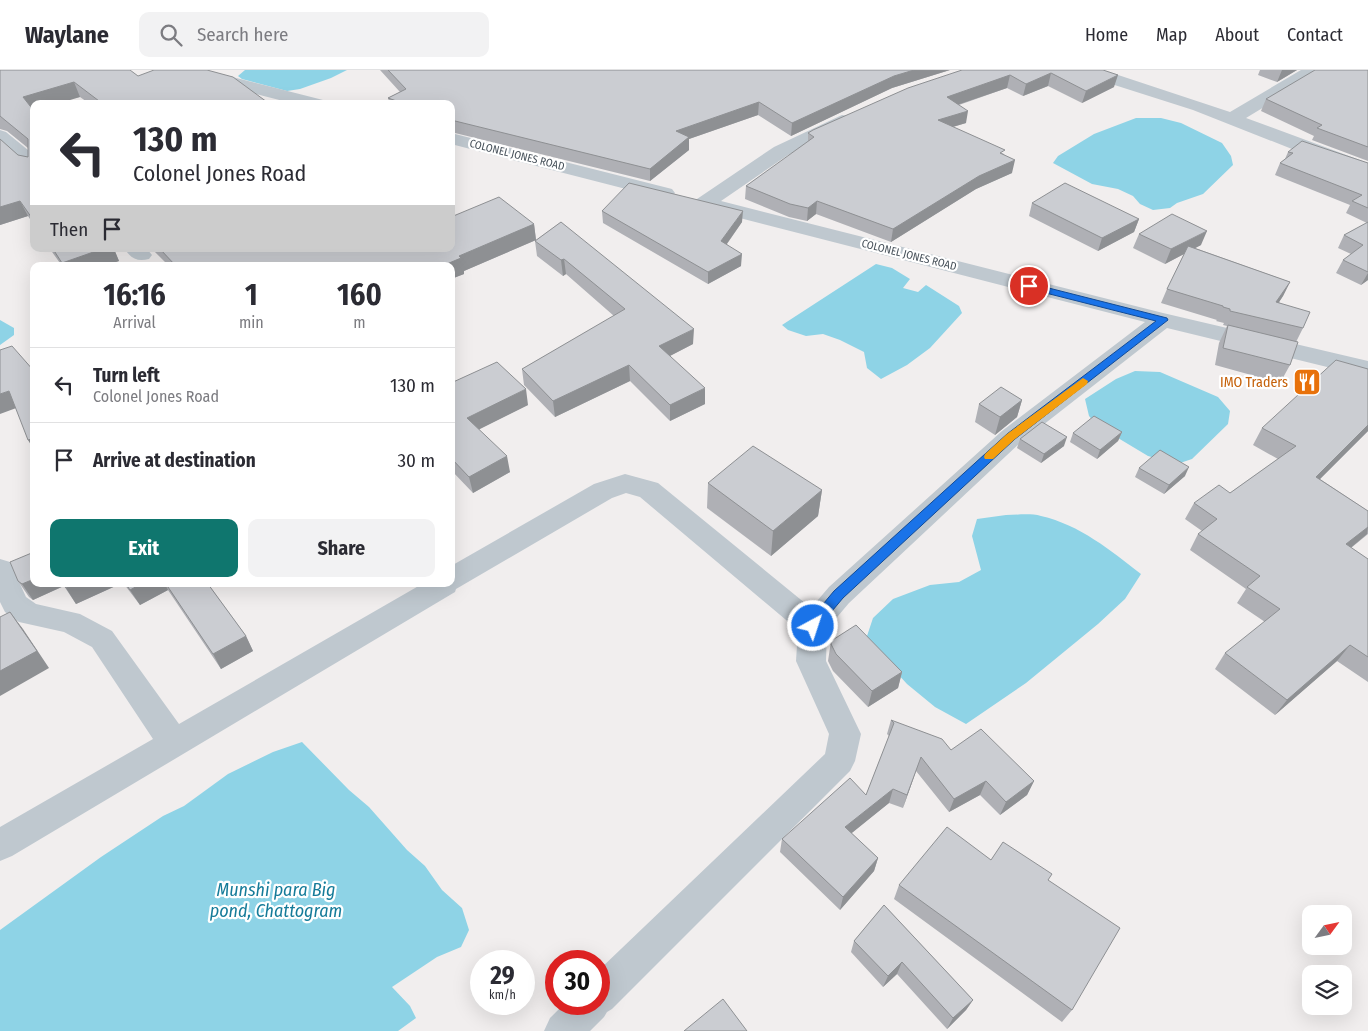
<!DOCTYPE html>
<html lang="en">
<head>
<meta charset="utf-8">
<style>
	body { margin:0; font-family:"Fira Sans Condensed",sans-serif; background:#f2f2f3; color:#2b2b33; height:100vh; display:flex; flex-direction:column; font-size:19px; white-space:nowrap }
	* { box-sizing:border-box; margin:0 }
	p { font-size:16px; color:#7c7c81 }
	.icon { flex:none; width:28px; height:28px; fill:none; stroke:currentColor; stroke-width:2; stroke-linecap:round; stroke-linejoin:round }
	.map { position:relative; flex:1; overflow:hidden }
	.drawer { position:absolute; left:30px; top:192px; width:425px; height:325px; display:flex; flex-direction:column; background:#fff; border-radius:10px; box-shadow:0 5px 20px #0002 }
	.drawer>* { flex:none }
	.guide { position:absolute; left:30px; top:30px; width:425px; height:152px; border-radius:10px; box-shadow:0 5px 20px #0002; background:#fff; color:#2b2b33; overflow:hidden }
	.needle { width:32px; rotate:57deg }
	.fabs { position:absolute; left:1302px; top:835px; display:grid; gap:10px }
	.fabs a { display:grid; place-items:center; width:50px; height:50px; border-radius:10px; background:#fff; box-shadow:0 5px 20px #0002; font-size:25px }
	.speed { position:absolute; left:470px; top:880px; display:flex; gap:10px; font-size:25px; font-weight:700; text-align:center }
	.speed>* { display:grid; place-content:center; width:65px; height:65px; border-radius:50%; background:#fff; box-shadow:0 5px 20px #0002; line-height:1 }
	.speed small { font-size:12px; font-weight:400 }
	.speed .limit { border:8px solid #d22; background:#fff; color:#111 }
	.pin { position:absolute; display:grid; place-items:center; width:42px; height:42px; color:#fff; margin:-21px; border:2px solid #fff; border-radius:50%; box-shadow:0 1px 5px #0007 }
	.me { position:absolute; width:55px; margin:-28px; rotate:40deg; stroke-linejoin:round; filter:drop-shadow(0 0 4px #0008) }
	.turn { display:flex; align-items:center; gap:18px; height:105px; padding:0 20px; font-size:22px }
	.turn .icon { width:65px; height:65px; stroke-width:2.5 }
	.turn b { display:block; font-size:35px; line-height:42px }
	.then { display:flex; align-items:center; height:48px; padding:0 20px; background:#0003; gap:10px; font-size:19px }
	.eta { display:flex; justify-content:space-evenly; align-items:center; height:85px; text-align:center }
	.eta b { font-size:30px; font-weight:700; line-height:35px }
	.cta { display:flex; gap:10px; margin-top:auto; padding:10px 20px }
	.cta a { flex:1; height:58px; border-radius:10px; background:#0f766e; color:#fff; font-size:20px; font-weight:700; line-height:58px; text-align:center }
	.cta a+a { background:#f2f2f3; color:#2b2b33 }
	ul { padding:0; list-style:none }
	li { display:flex; align-items:center; gap:15px; height:75px; padding:0 20px; border-top:1px solid #e1e1e2 }
	li div { flex:1 }
	li b { display:block; font-size:19px }
	li em { font-style:normal }
	header { display:flex; align-items:center; gap:30px; box-sizing:border-box; height:70px; padding:0 25px; background:#fff; border-bottom:1px solid #e1e1e2 }
	header strong { font-size:24px }
	nav { display:flex; gap:28px; margin-inline-start:auto; font-size:18px }
	.search { width:350px; height:45px; background:#f2f2f3; display:flex; align-items:center; gap:12px; box-sizing:border-box; padding:0 18px; border-radius:10px; color:#7c7c81; font-size:19px }
	.map>svg:first-child { display:block }
	.water { fill:#8ed3e6 }
	.lines { fill:none; stroke-linecap:round; stroke-linejoin:round }
	.minor { fill:#bfc8cf; fill-rule:evenodd }
	.wall { fill:#afb0b5 }
	.shaded-wall { fill:#8e9093 }
	.building { fill:#cbcdd2; stroke:#8e9093 }
	.route { fill:#1a73e8; stroke:#114b97 }
	.slow { fill:#f59e0b }
	.labels { text-anchor:middle; dominant-baseline:central; stroke-width:4.5; stroke-linejoin:round; paint-order:stroke }
	.far-street-label { font-size:11px; fill:#47515a; stroke:#fff }
	.food-label { font-size:14px; fill:#c56008; stroke:#fff; text-anchor:end }
	.near-water-label { font-size:18px; font-style:italic; fill:#157b99; stroke:#fff }
</style>
</head>
<body>
<header>
<strong>Waylane</strong>
<div class="search"><svg class="icon" aria-label="search" viewBox="0 0 24 24"><circle cx="10" cy="10" r="6"/><path d="M15 15l6 6"/></svg>Search here</div>
<nav><a>Home</a><a>Map</a><a>About</a><a>Contact</a></nav>
</header>
<div class="map">
<svg width="1368" height="961" viewBox="0 0 1368 961">
	<rect width="100%" height="100%" fill="#f1eeee"/>
	<path class="water" d="M245,0H347L331,8L300,19L287,21L242,9L238,6Z
		M1136,48H1161L1181,53L1222,73L1231,86L1233,95L1203,124L1177,133L1170,138L1153,140L1140,134L1133,126L1118,119L1092,114L1053,93L1058,86L1094,64Z
		M876,194L892,198L910,209L903,218L918,222L926,215L959,236L962,243L930,278L907,295L881,309L867,298L864,282L840,270L823,264L806,266L788,260L782,255Z
		M0,250L14,258V265L0,275Z
		M1135,301L1160,302L1218,327L1230,341L1228,354L1192,389L1177,394L1148,386L1098,356L1089,346L1085,329L1116,309Z
		M1006,445C1017,445 1030,443 1041,446C1080,455 1110,480 1141,504L1125,529L1098,554L1026,613L966,654L935,637L907,614L866,569L873,548L893,529L930,515L959,512L981,500L972,466L977,449Z
		M302,672L349,720L369,737L407,780L425,796L442,820L462,838L469,860L461,877L437,887L392,917L410,936L416,948L398,961H0V860L101,787L163,746L184,736L228,704L273,682Z"/>
	<g class="lines">
		<path class="minor" d="M177,0H205L323,30L326,34H295L179,4Z
			M1078,0H1103L1230,42L1301,0H1321L1319,4L1246,48L1368,93V105L1297,81L1193,40L1080,4Z
			M842,45L848,46L851,50L848,54L788,85L721,131L1163,243L1368,291V307L1167,258L1020,373L849,533L827,559L826,591L861,664L855,691L850,701L612,939L607,942L604,947L590,961H544L550,948L564,934H599V900L825,684L829,664L796,591L798,560L640,427L626,423L612,428L456,519L455,522L12,786L0,791V757L153,669L92,577L64,562L19,552L5,542L0,532V489L10,492L26,527L36,534L80,544L112,561L179,654L422,514H451V496L594,414L625,404L658,413L811,538L829,517L1002,361L1145,252L697,137L694,133L697,129L774,77Z
			M0,60L6,62L34,85V101L27,99L0,75Z
			M451,63L672,119L675,123L672,127L665,129L451,74Z
			M125,179H147L152,185L149,189C138,192 131,189 125,179Z"/>
	</g>
	<path class="wall" d="M0,0L138,6L267,32L268,34H90L80,27L34,34V155L28,146L0,155V69L18,85L28,87V78L7,61L0,59Z
		M380,0H950L892,18L791,66L758,45L689,69V80L650,111L451,62V34H390L388,28L400,22Z
		M962,0H1103L1114,17L1082,33L1048,16L1023,26L1007,18L959,35L966,53L953,57L1004,84L1012,103L976,119L891,172L816,144L807,151L789,147L745,129L746,116L808,72V63Z
		M1260,0H1297L1277,12L1258,5Z
		M1368,0V91L1312,70L1314,66L1261,41L1266,29Z
		M1288,82L1368,93V210L1361,215L1336,203L1343,190L1351,184L1338,178L1344,165L1367,153L1346,143L1350,135L1275,105L1280,93L1285,89Z
		M1032,133L1139,149L1134,162L1098,181L1029,146Z
		M602,141L742,152L727,174L741,196L708,214L603,153Z
		M561,152L693,274L670,286L705,334L670,351L630,311L555,347L524,315L522,299L614,246L566,204L563,206L537,186L535,171Z
		M534,154L536,170L464,201V204L451,209V196H169L152,179H451Z
		M1139,164L1201,175L1195,178L1290,212L1283,226L1279,232L1303,258L1296,272L1290,295L1280,313L1215,295L1219,273L1227,256L1223,255L1224,253L1216,251L1217,250L1161,233L1167,219L1184,184L1165,194L1133,178Z
		M50,179H114L119,191L104,196H62Z
		M1368,299V361L1320,409L1368,441V464L1351,478L1368,489V612L1337,591L1275,645L1215,599L1225,583L1265,552L1237,533L1246,519L1190,480L1198,464L1202,461L1185,449L1194,433L1230,423L1278,389L1253,375L1262,358Z
		M451,313L528,335L479,359L510,402L473,423L451,400Z
		M1022,330L1017,347L995,365L975,352L979,334Z
		M1122,362L1118,371L1097,389L1070,372L1073,363Z
		M1020,369L1064,376L1041,393L1017,378Z
		M1139,398L1185,406L1164,424L1135,407Z
		M708,413L822,420L818,446L771,486L707,438Z
		M18,511L120,514L76,534L64,516L33,530L29,527Z
		M124,514H208L246,566L253,581L221,599L168,520L140,535Z
		M831,571L902,602L898,618L868,637L833,601L828,591Z
		M891,650L951,680L1034,711L1027,725L1000,745L980,725L949,742L916,701L903,738L889,733L851,763L878,788L874,801L840,840L780,782L782,769L866,725L889,666L887,664Z
		M991,790L1072,940L1062,952L894,829L899,815Z
		M884,835L973,930L966,940L947,959L897,904L883,917L851,882L854,871Z"/>
	<path class="shaded-wall" d="M914,0H950L892,18L791,66L792,53L894,6Z
		M1282,0H1297L1277,12Z
		M1051,3L1048,16L1023,26L1026,14Z
		M1010,5L1007,18L945,39L947,27Z
		M1118,5L1114,17L1082,33L1086,21Z
		M74,12L80,27L57,34H34V41L23,27Z
		M759,32L758,45L689,69V80L650,111V99L676,61Z
		M968,41L966,53L935,62L938,50Z
		M1015,90L1012,103L976,119L891,172L893,159L979,106Z
		M20,131L28,146L0,155V137Z
		M817,131L816,144L807,151L808,138Z
		M743,141L742,152L721,182V171Z
		M1139,149L1134,162L1098,181L1102,168Z
		M534,154L536,170L464,201V204L451,209V196H442L459,186Z
		M1207,161L1201,175L1165,194L1171,179Z
		M102,179H114L119,191L104,196H64L62,193Z
		M742,184L741,196L708,214V202Z
		M564,189L566,204L563,206L561,190Z
		M1368,203V210L1361,215Z
		M1290,212L1283,226L1270,246L1276,232Z
		M694,259L693,274L660,291L659,276Z
		M629,295L630,311L555,347L553,331Z
		M705,318V334L670,351V335Z
		M526,319L528,335L470,364L467,348Z
		M9,321L19,337L0,344V324Z
		M1022,330L1017,347L995,365L1000,347Z
		M1368,355V361L1306,423L1316,407Z
		M1122,362L1118,371L1097,389L1100,380Z
		M1067,367L1064,376L1041,393L1044,384Z
		M34,368V380L28,370Z
		M507,386L510,402L473,423L469,407Z
		M1189,397L1185,406L1164,424L1169,415Z
		M822,420L818,446L771,486L773,461Z
		M1368,457L1367,464L1335,491L1346,474Z
		M34,509V514H68L33,530L22,514Z
		M76,514H120L76,534L66,518Z
		M141,514H165L168,520L140,535L130,520Z
		M10,542L23,559L49,598L0,626V601Z
		M246,566L253,581L221,599L213,584Z
		M1350,575L1337,591L1275,645L1287,630Z
		M902,602L898,618L868,637L872,621Z
		M921,687L916,701L903,738L907,725Z
		M986,711L980,725L949,742L954,729Z
		M1034,711L1027,725L1000,745L1006,732Z
		M893,719L889,733L842,771L845,757Z
		M878,788L874,801L840,840L843,827Z
		M902,892L897,904L883,917L888,906Z
		M973,930L966,940L947,959L953,948Z"/>
	<path class="building" d="M0,0H130L138,6L154,0H207L233,7L267,32L261,34H103L74,12L23,27L34,41V151L20,131L0,137V69L18,85L28,87V69L0,46Z
		M388,0H914L894,6L792,53L759,32L676,61L689,67L650,99L451,50V34H405L388,28L406,19Z
		M962,0H1103L1118,5L1086,21L1051,3L1026,14L1010,5L947,27L968,41L938,50L1005,80L1000,83L1015,90L979,106L893,159L817,131L808,138L790,134L746,116L814,67L808,63L813,60L908,18Z
		M1315,0H1368V77L1317,58L1322,55L1266,29Z
		M1302,71L1368,93V138L1352,131L1362,125L1280,93L1293,83L1288,82Z
		M629,113L743,141L721,171L742,184L708,202L602,141Z
		M1065,113L1139,149L1102,168L1032,133Z
		M499,127L534,154L459,186L461,188L442,196H176L160,179H451V147Z
		M1172,144L1207,161L1171,179L1139,164Z
		M561,152L694,259L659,276L705,318L670,335L629,295L553,331L522,299L625,239L564,189L561,190L535,171Z
		M1368,152V202L1343,190L1363,175L1344,165Z
		M1188,176L1290,212L1276,232L1310,242L1303,258L1230,241V239L1223,237V236L1167,219Z
		M53,179H102L62,193Z
		M1228,255L1298,272L1290,295L1223,278Z
		M12,276L34,301V368L28,370L9,321L0,324V280Z
		M1336,290L1368,299V355L1316,407L1368,441V457L1346,474L1368,489V587L1350,575L1287,630L1225,583L1280,539L1247,517L1260,506L1198,464L1217,449L1194,433L1219,415L1230,423L1296,376L1262,358Z
		M497,292L526,319L467,348L507,386L469,407L451,388V322L452,321H451V313Z
		M1001,317L1022,330L1000,347L979,334Z
		M1094,346L1122,362L1100,380L1073,363Z
		M1042,352L1067,367L1044,384L1020,369Z
		M753,376L822,420L773,461L708,413Z
		M1160,380L1189,397L1169,415L1139,398Z
		M34,482V509L22,514L18,511L10,492Z
		M64,514H76L66,518Z
		M126,514H141L130,520Z
		M166,514H208L246,566L213,584Z
		M10,542L37,581L0,601V547Z
		M856,555L902,602L872,621L836,584L831,574V571Z
		M891,650L942,669L951,680L981,659L1034,711L1006,732L986,711L954,729L921,687L907,725L893,719L845,757L878,788L843,827L782,769L850,708L866,725L894,653Z
		M947,757L991,790L1003,772L1052,804L1048,810L1120,858L1072,940L899,815Z
		M884,835L973,930L953,948L902,892L888,906L854,871Z
		M723,929L747,961H684Z"/>
	<path class="route" d="M1029,213L1167,248L1168,250L1015,369L843,528L817,559H808L807,556L808,552L834,521L1007,364L1156,251L1026,218L1025,216Z"/>
	<path class="slow" d="M1083,308L1088,311L1087,314L1015,369L993,389H985L984,387L985,384L1007,364Z"/>
	<defs>
		<g id="restaurant-square" transform="scale(1.4375)"><rect x="-9" y="-9" width="18" height="18" rx="4" fill="#e8710a" stroke="#fff"/><path d="M-5-6h1v4h1v-4h1v4h1v-4h1v5L-1.5 .5V6h-2V.5L-5-1ZM5-6V6H3V1.5H1.5Q1.5-4 5-6Z" fill="#fff"/></g>
	</defs>
	<g fill-rule="evenodd">
		<use href="#restaurant-square" x="1307" y="312"/>
	</g>
	<g class="labels">
		<g class="far-street-label">
			<text transform="translate(517 85) rotate(14)">COLONEL JONES ROAD</text>
			<text transform="translate(909 185) rotate(14)">COLONEL JONES ROAD</text>
		</g>
		<g class="food-label">
			<text x="1288" y="312">IMO Traders</text>
		</g>
		<g class="near-water-label">
			<text x="276" y="820">Munshi para Big<tspan x="276" dy="21">pond, Chattogram</tspan></text>
		</g>
	</g>
</svg>
<div class="fabs">
<a><svg class="needle" viewBox="-14 -14 28 28"><path d="M0-13l5 13h-10z" fill="#e53935"/><path d="M0 13l5-13h-10z" fill="#7c7c81"/></svg></a>
<a><svg class="icon" aria-label="layers" viewBox="0 0 24 24"><path d="M12 4l9 5-9 5-9-5zM3 14l9 5 9-5"/></svg></a>
</div>
<div class="speed"><div>29<small>km/h</small></div><div class="limit">30</div></div>
<div class="pin" style="left:1029px;top:216px;background:#d93025"><svg class="icon" aria-label="arrive" viewBox="0 0 24 24"><path d="M6 21V4h12l-3 4 3 4H6"/></svg></div>
<svg class="me" style="left:813px;top:556px" viewBox="-20 -20 40 40"><circle r="17" fill="#1a73e8" stroke="#fff" stroke-width="3"/><path d="M0-11L8 9 0 5-8 9z" fill="#fff"/></svg>
<div class="guide">
<div class="turn"><svg class="icon" aria-label="left" viewBox="0 0 24 24"><path d="M17 20v-9H6M10 6l-5 5 5 5"/></svg><div><b>130 m</b>Colonel Jones Road</div></div>
<div class="then">Then<svg class="icon" aria-label="arrive" viewBox="0 0 24 24"><path d="M6 21V4h12l-3 4 3 4H6"/></svg></div>
</div>
<section class="drawer">
<div class="eta">
<div><b>16:16</b><p>Arrival</p></div>
<div><b>1</b><p>min</p></div>
<div><b>160</b><p>m</p></div>
</div>
<ul>
<li><svg class="icon" aria-label="left" viewBox="0 0 24 24"><path d="M17 20v-9H6M10 6l-5 5 5 5"/></svg><div><b>Turn left</b><p>Colonel Jones Road</p></div><em>130 m</em></li>
<li><svg class="icon" aria-label="arrive" viewBox="0 0 24 24"><path d="M6 21V4h12l-3 4 3 4H6"/></svg><div><b>Arrive at destination</b></div><em>30 m</em></li>
</ul>
<div class="cta"><a>Exit</a><a>Share</a></div>
</section>
</div>
</body>
</html>
